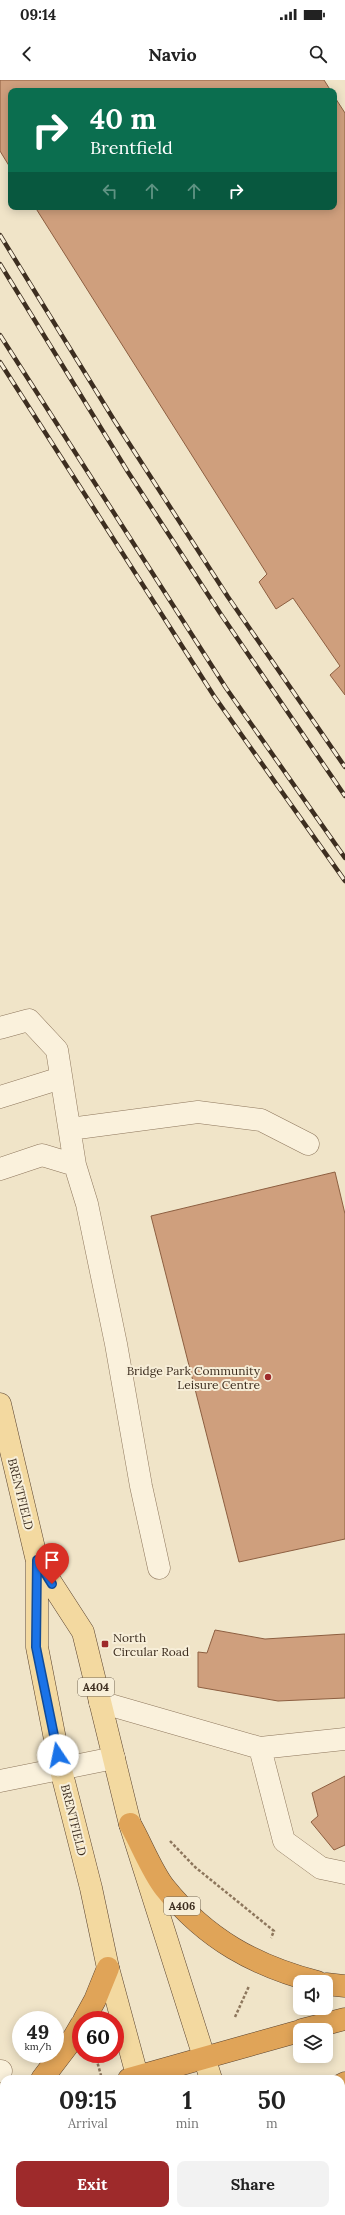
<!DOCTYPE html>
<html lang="en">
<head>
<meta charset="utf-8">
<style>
	body { margin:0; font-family:Lora,serif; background:#f2f2f2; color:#222; height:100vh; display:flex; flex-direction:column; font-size:15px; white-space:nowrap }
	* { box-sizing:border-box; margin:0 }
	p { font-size:13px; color:#767676 }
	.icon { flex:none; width:22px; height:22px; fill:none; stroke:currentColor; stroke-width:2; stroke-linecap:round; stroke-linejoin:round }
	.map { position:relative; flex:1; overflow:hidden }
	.details { position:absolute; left:0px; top:1995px; width:345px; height:140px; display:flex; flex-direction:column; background:#fff; border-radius:12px 12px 0 0; box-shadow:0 2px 10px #0003 }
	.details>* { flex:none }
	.hud { position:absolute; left:8px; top:8px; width:329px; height:122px; border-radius:8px; box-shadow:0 2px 10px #0003; background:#0b6e4f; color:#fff; overflow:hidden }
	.tools { position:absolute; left:293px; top:1895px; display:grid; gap:8px }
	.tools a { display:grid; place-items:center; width:40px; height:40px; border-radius:8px; background:#fff; box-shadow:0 2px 10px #0003; font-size:20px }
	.speed { position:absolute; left:12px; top:1931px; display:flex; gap:8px; font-size:20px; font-weight:700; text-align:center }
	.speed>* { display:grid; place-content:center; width:52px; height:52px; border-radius:50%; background:#fff; box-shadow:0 2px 10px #0003; line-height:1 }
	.speed small { font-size:10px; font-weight:400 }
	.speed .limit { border:6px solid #d22; background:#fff; color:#111 }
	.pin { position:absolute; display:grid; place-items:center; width:34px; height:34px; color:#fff; margin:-41px -17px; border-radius:50% 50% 50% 0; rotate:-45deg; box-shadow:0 0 4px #0007 }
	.pin .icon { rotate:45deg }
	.me { position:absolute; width:44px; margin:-22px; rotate:349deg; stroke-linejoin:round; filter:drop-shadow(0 0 3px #0008) }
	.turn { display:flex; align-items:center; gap:14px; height:84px; padding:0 16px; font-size:18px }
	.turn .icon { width:52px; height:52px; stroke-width:2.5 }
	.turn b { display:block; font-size:28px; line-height:34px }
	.lanes { display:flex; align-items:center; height:38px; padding:0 16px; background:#0003; justify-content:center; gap:20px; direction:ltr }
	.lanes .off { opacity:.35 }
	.eta { display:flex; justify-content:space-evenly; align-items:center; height:68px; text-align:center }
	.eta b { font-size:24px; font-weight:800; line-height:28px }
	.button { display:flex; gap:8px; margin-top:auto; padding:8px 16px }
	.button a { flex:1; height:46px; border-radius:8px; background:#9e2a2b; color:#fff; font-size:16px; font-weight:800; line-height:46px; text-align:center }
	.button a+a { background:#f2f2f2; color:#222 }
	.status { display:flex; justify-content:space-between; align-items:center; height:28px; padding:0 20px; background:#fff; direction:ltr }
	.status svg { height:11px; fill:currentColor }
	header { display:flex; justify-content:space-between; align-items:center; height:52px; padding:0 16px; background:#fff; font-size:18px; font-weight:800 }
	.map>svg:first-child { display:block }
	.building { fill:#cf9f7d; stroke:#8d5f41 }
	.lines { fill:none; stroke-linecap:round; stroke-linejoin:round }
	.minor-casing { stroke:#8d765c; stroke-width:23 }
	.major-casing { stroke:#5b4430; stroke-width:23 }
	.highway-casing { stroke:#5b4430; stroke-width:23 }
	.path { stroke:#8d765c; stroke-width:2.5; stroke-dasharray:3 2; stroke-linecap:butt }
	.minor { stroke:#faf1dc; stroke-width:22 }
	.major { stroke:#f3d9a0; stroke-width:22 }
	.highway { stroke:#e0a458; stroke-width:22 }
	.rail-casing { stroke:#3d2e20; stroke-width:4.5 }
	.rail { stroke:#f7eed8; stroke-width:3; stroke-dasharray:9; stroke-linecap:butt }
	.route-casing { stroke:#114b97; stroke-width:10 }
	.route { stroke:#1a73e8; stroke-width:7 }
	.poi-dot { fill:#9e2a2b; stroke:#f7eed8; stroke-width:1.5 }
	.labels { text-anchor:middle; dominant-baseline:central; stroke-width:4; stroke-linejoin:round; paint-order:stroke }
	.shield { fill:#f7eed8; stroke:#756857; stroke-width:1 }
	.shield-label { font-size:11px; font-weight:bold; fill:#3d2e20 }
	.poi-label { font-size:12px; fill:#3d2e20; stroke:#f7eed8; text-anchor:end }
	.street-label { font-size:12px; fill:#3d2e20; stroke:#f7eed8 }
</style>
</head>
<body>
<div class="status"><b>09:14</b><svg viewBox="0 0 49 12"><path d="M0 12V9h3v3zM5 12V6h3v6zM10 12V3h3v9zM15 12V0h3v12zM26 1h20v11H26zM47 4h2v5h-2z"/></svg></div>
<header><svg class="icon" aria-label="back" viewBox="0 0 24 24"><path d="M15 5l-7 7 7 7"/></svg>Navio<svg class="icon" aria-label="search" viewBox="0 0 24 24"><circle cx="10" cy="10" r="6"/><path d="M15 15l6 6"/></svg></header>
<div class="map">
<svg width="345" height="2135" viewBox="0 0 345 2135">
	<rect width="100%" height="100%" fill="#f0e4c8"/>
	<path class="building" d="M0,0H324L331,11H11V89L0,71Z
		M334,16L345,33V615L330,595L340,586L293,518L276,529L259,502L267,494L35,127H334Z
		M335,1092L345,1134V1459L239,1482L151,1136Z
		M215,1550L265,1559L345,1554V1618L278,1621L198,1607V1572L207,1573Z
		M345,1696V1765L334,1770L311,1742L318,1736L312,1713Z"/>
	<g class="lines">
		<g class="minor-casing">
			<path id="minor" d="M0,948L29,940L57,970L75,1085
				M0,1017L61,998
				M70,1049L198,1032L261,1040L308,1064
				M0,1089L42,1075L75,1085L87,1124L116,1264L141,1406L159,1488
				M100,1622L260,1668L345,1659
				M260,1668L284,1761L321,1788L345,1793
				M0,1701L114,1678
				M0,1991H1"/>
		</g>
		<g class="major-casing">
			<path id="major" d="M0,1324L37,1481V1567L61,1690L91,1808L108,1888L138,1999
				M37,1481L83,1552L130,1744L211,1999
				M181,2131L182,2135
				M258,2131L259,2135"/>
		</g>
		<g class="highway-casing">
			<path id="highway" d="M130,1744C141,1763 152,1792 165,1808C206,1859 255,1886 317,1902
				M326,1904L345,1906
				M84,1940L95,1920L108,1888
				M302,1950L345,1939
				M42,1999L74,1957L81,1945
				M129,1999L300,1951
				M341,2005L345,2003
				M0,2034L4,2031
				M341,2066L345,2065
				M0,2096L4,2095
				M98,2135L116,2131
				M314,2135L327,2131"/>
		</g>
		<path class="path" d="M170,1761L195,1787L274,1851L271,1858
			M235,1937L249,1906
			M95,1974L102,1999
			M148,2131L149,2135"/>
		<use href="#minor" class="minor"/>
		<use href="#major" class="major"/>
		<use href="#highway" class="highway"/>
		<g class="rail-casing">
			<path id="rail" d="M0,155L114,340L228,517L345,687
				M0,184L128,392L220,533L345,716
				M0,255L226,608L345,778
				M0,282L214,616L345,801"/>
		</g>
		<use href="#rail" class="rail"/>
	</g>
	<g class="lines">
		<g class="route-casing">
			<path id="route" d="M52,1504L37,1480L36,1567L58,1675"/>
		</g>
		<use href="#route" class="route"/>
	</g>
	<g class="poi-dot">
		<circle cx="268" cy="1297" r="4"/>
		<rect x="101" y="1560" width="8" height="8" rx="2"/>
	</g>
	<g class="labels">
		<g class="shield">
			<rect x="78" y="1598" width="36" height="18" rx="3"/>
			<rect x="164" y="1817" width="36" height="18" rx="3"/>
		</g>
		<g class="shield-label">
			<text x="96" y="1607">A404</text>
			<text x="182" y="1826">A406</text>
		</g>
		<g class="poi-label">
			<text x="260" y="1290">Bridge Park Community<tspan x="260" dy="14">Leisure Centre</tspan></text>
			<text x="113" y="1557" text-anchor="start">North<tspan x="113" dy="14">Circular Road</tspan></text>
		</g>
		<g class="street-label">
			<text transform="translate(21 1414) rotate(76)">BRENTFIELD</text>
			<text transform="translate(74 1740) rotate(76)">BRENTFIELD</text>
		</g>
	</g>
</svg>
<div class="tools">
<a><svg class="icon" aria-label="sound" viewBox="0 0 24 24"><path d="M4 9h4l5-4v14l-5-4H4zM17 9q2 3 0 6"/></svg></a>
<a><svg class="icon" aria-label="layers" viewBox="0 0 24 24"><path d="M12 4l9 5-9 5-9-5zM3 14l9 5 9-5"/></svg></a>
</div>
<div class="speed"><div>49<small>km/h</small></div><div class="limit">60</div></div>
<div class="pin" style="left:52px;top:1504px;background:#d93025"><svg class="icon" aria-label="arrive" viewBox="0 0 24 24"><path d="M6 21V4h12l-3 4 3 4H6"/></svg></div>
<svg class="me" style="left:58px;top:1675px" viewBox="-20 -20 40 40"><circle r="19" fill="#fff"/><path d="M0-13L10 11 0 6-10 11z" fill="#1a73e8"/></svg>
<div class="hud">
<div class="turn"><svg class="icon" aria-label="right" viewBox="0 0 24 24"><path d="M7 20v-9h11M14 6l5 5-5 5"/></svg><div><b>40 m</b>Brentfield</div></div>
<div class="lanes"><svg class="icon off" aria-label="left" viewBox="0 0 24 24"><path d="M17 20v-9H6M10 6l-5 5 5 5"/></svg><svg class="icon off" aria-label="ahead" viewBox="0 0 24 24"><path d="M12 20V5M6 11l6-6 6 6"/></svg><svg class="icon off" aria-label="ahead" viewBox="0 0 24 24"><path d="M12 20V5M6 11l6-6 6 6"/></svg><svg class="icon" aria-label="right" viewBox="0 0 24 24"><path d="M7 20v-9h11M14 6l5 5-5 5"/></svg></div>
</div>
<section class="details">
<div class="eta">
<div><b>09:15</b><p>Arrival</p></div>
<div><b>1</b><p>min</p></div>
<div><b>50</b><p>m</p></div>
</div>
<div class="button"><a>Exit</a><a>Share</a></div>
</section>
</div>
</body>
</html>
